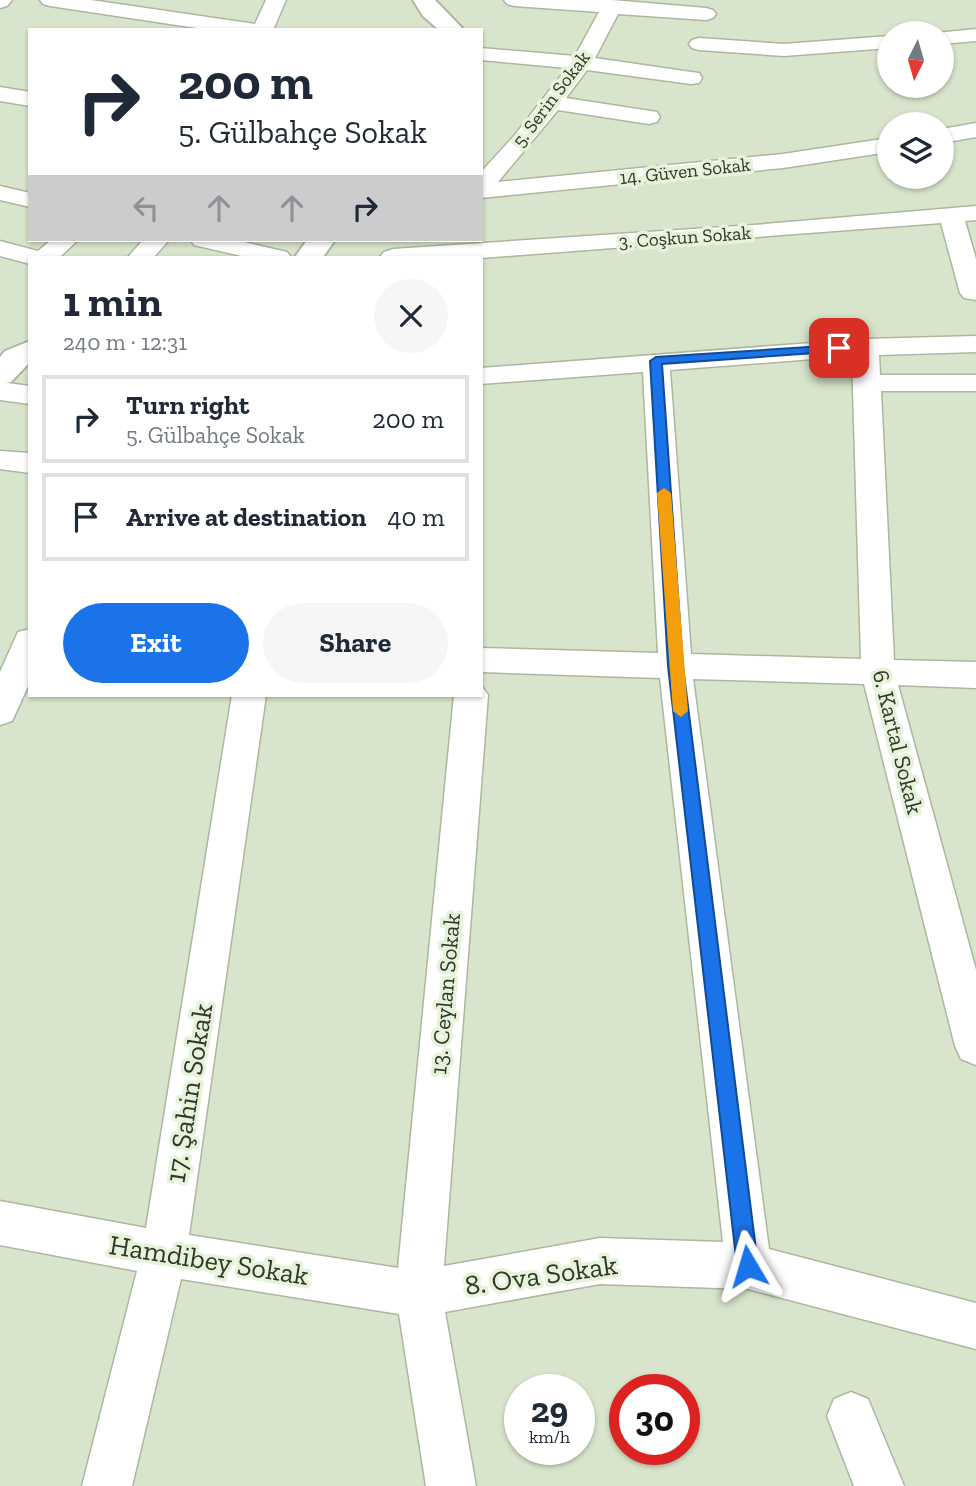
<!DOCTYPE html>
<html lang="en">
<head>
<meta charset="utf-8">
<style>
	body { margin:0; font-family:"Zilla Slab",serif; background:#f6f6f7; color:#1f2937; height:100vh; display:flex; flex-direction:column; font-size:26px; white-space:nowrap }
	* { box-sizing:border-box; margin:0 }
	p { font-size:23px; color:#747a83 }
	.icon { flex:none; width:38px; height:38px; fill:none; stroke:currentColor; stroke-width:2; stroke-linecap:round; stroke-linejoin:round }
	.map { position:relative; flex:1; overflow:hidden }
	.sheet { position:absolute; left:28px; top:256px; width:455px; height:441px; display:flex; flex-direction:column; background:#fff; border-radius:0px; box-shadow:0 2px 5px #0004 }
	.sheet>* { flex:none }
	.top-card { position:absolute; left:28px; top:28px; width:455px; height:214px; border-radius:0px; box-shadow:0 2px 5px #0004; background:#fff; color:#1f2937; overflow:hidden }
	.needle { width:46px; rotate:185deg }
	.fabs { position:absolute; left:877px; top:21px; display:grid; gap:14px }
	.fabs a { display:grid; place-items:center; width:77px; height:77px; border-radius:50%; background:#fff; box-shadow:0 2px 5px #0004; font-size:35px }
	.speed { position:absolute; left:504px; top:1374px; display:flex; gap:14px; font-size:35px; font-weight:700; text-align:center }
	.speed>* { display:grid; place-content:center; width:91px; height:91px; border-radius:50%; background:#fff; box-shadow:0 2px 5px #0004; line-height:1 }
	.speed small { font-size:18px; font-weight:400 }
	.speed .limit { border:10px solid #d22; background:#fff; color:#111 }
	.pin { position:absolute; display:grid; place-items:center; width:60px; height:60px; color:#fff; margin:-30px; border-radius:14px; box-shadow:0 4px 10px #0006 }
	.me { position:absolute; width:77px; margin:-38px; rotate:353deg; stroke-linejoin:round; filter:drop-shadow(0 0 5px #0008) }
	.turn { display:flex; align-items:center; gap:24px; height:147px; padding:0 35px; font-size:32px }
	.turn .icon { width:91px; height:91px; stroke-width:2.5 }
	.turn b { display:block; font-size:49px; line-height:60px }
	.lanes { display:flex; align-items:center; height:66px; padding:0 35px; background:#0003; justify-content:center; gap:35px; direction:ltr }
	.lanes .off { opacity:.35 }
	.round { display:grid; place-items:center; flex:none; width:74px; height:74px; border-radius:37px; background:#f6f6f7 }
	.headline { display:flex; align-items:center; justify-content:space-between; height:119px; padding:0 35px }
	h1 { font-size:42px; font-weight:700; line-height:52px }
	.action { display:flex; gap:14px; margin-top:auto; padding:14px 35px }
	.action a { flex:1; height:80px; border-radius:42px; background:#1a73e8; color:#fff; font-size:28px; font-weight:700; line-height:80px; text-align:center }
	.action a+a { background:#f6f6f7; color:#1f2937 }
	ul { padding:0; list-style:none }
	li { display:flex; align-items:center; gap:21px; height:88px; margin:0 14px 10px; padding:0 21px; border:4px solid #e0e1e3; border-radius:0px }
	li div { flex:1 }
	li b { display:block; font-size:26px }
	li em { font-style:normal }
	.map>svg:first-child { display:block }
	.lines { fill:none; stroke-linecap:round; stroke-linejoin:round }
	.street-casing { stroke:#abb89f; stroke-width:3 }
	.secondary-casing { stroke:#abb89f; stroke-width:4 }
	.street { fill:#fff; fill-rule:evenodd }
	.secondary { fill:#fff; fill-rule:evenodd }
	.route { fill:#1a73e8; stroke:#114b97; stroke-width:2 }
	.slow { fill:#f59e0b }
	.labels { text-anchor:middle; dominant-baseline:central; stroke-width:7; stroke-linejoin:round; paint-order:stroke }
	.far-street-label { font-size:19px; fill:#32372d; stroke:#e5f3d9 }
	.street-label { font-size:23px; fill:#32372d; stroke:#e5f3d9 }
	.near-street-label { font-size:28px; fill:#32372d; stroke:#e5f3d9 }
</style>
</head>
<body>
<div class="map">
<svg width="976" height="1486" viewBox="0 0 976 1486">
	<rect width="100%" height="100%" fill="#d8e5cc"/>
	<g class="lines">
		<g class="street-casing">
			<path id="street" d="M0,0H12L7,6L0,8Z
				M40,0H91L255,24L266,0H286L273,30H210L50,6L43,4Z
				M504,0H612L706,8L713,10L716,14L713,18L706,20L618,14L595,58L691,72L699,73L702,78L699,83L691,84L587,70L566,98L657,112L660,117L657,122L649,124L558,110L498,182L783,154L889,138V152L783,168L481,198V172L514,136L567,68L481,60V48L575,56L599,12L514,6L507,4Z
				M976,29V41L942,44V33H936Z
				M889,36V48L784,56L699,50L692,48L689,44L692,40L699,38L784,44Z
				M0,87L30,92V106L0,101Z
				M976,123V137L942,143V129Z
				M0,186L30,193V207L0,200Z
				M976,206V220L965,221L976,259V300L964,298L960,293L941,223L481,258L380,257L384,252L393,249L754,225Z
				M51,240H78L60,257H30V264L0,256V241L38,251Z
				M143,240H169L154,257H128Z
				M191,240H235L287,252L291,257H246L194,245Z
				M976,336V352L879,355L880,375H976V391H881L894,660L976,662V688L898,685L976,970V1065L961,1059L955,1046L864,684L693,679L769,1249L976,1303V1349L748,1289L600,1284L445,1312L476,1486H426L399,1314L181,1279L132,1486H82L137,1271L0,1245V1201L146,1228L232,695H266L189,1235L398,1268L454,695H481V685L488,695L444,1266L600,1238L723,1242L660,678L481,672V648L658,653L643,372L481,384V368L865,339ZM852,356L861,659L691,654L670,370Z
				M0,382L30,386V404L0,400Z
				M0,451L30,453V473L0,469Z
				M30,629V682L12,721L0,725V672L18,632Z
				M851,1392L868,1399L904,1486H854L827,1416L834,1399Z"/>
		</g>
		<g class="secondary-casing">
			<path id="secondary" d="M413,0H435L464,30H439L423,16Z
				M307,240H335L323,257H295Z
				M30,341V362L11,382L0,384V357L5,351Z"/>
		</g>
		<use href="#street" class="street"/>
		<use href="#secondary" class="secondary"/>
	</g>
	<path class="route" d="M839,345L843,346V351L662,364L683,666L758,1266L755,1274L748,1277L740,1274L737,1266L668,666L650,361L656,357Z"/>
	<path class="slow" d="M664,488L671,493L688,711L681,717L673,711L657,493Z"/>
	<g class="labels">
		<g class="far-street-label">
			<text transform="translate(551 99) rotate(-53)">5. Serin Sokak</text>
			<text transform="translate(685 171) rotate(-6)">14. Güven Sokak</text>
			<text transform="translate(685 237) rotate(-4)">3. Coşkun Sokak</text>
		</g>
		<g class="street-label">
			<text transform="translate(898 742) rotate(76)">6. Kartal Sokak</text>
			<text transform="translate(445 994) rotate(-85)">13. Ceylan Sokak</text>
		</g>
		<g class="near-street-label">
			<text transform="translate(189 1093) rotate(-81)">17. Şahin Sokak</text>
			<text transform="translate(209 1260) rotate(9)">Hamdibey Sokak</text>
			<text transform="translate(541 1275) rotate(-8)">8. Ova Sokak</text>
		</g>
	</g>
</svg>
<div class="fabs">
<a><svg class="needle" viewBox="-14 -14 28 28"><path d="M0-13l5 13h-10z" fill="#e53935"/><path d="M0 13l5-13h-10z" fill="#747a83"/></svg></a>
<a><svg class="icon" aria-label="layers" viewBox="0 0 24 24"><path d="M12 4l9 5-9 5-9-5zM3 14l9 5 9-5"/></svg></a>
</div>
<div class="speed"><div>29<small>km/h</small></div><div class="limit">30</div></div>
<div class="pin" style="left:839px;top:348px;background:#d93025"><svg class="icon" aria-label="arrive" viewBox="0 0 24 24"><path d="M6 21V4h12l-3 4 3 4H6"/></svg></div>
<svg class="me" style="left:748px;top:1266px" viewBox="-20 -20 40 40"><path d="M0-17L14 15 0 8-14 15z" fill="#1a73e8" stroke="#fff" stroke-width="4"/></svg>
<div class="top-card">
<div class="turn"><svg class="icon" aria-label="right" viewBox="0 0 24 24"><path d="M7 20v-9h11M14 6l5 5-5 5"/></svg><div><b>200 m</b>5. Gülbahçe Sokak</div></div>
<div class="lanes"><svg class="icon off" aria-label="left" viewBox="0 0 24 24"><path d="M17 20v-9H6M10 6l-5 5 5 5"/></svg><svg class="icon off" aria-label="ahead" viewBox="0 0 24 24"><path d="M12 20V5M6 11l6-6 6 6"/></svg><svg class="icon off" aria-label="ahead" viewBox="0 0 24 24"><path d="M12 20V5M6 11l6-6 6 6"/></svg><svg class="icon" aria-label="right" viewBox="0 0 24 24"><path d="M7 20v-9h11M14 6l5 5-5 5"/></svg></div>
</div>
<section class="sheet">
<div class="headline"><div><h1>1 min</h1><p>240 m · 12:31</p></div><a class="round"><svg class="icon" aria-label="close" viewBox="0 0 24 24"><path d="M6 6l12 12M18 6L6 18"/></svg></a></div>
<ul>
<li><svg class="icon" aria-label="right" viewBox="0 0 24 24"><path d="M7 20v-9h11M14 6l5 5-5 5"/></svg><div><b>Turn right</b><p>5. Gülbahçe Sokak</p></div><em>200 m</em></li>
<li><svg class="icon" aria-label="arrive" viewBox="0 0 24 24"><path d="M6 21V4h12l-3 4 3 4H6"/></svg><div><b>Arrive at destination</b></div><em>40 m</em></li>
</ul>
<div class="action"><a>Exit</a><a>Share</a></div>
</section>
</div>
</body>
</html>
